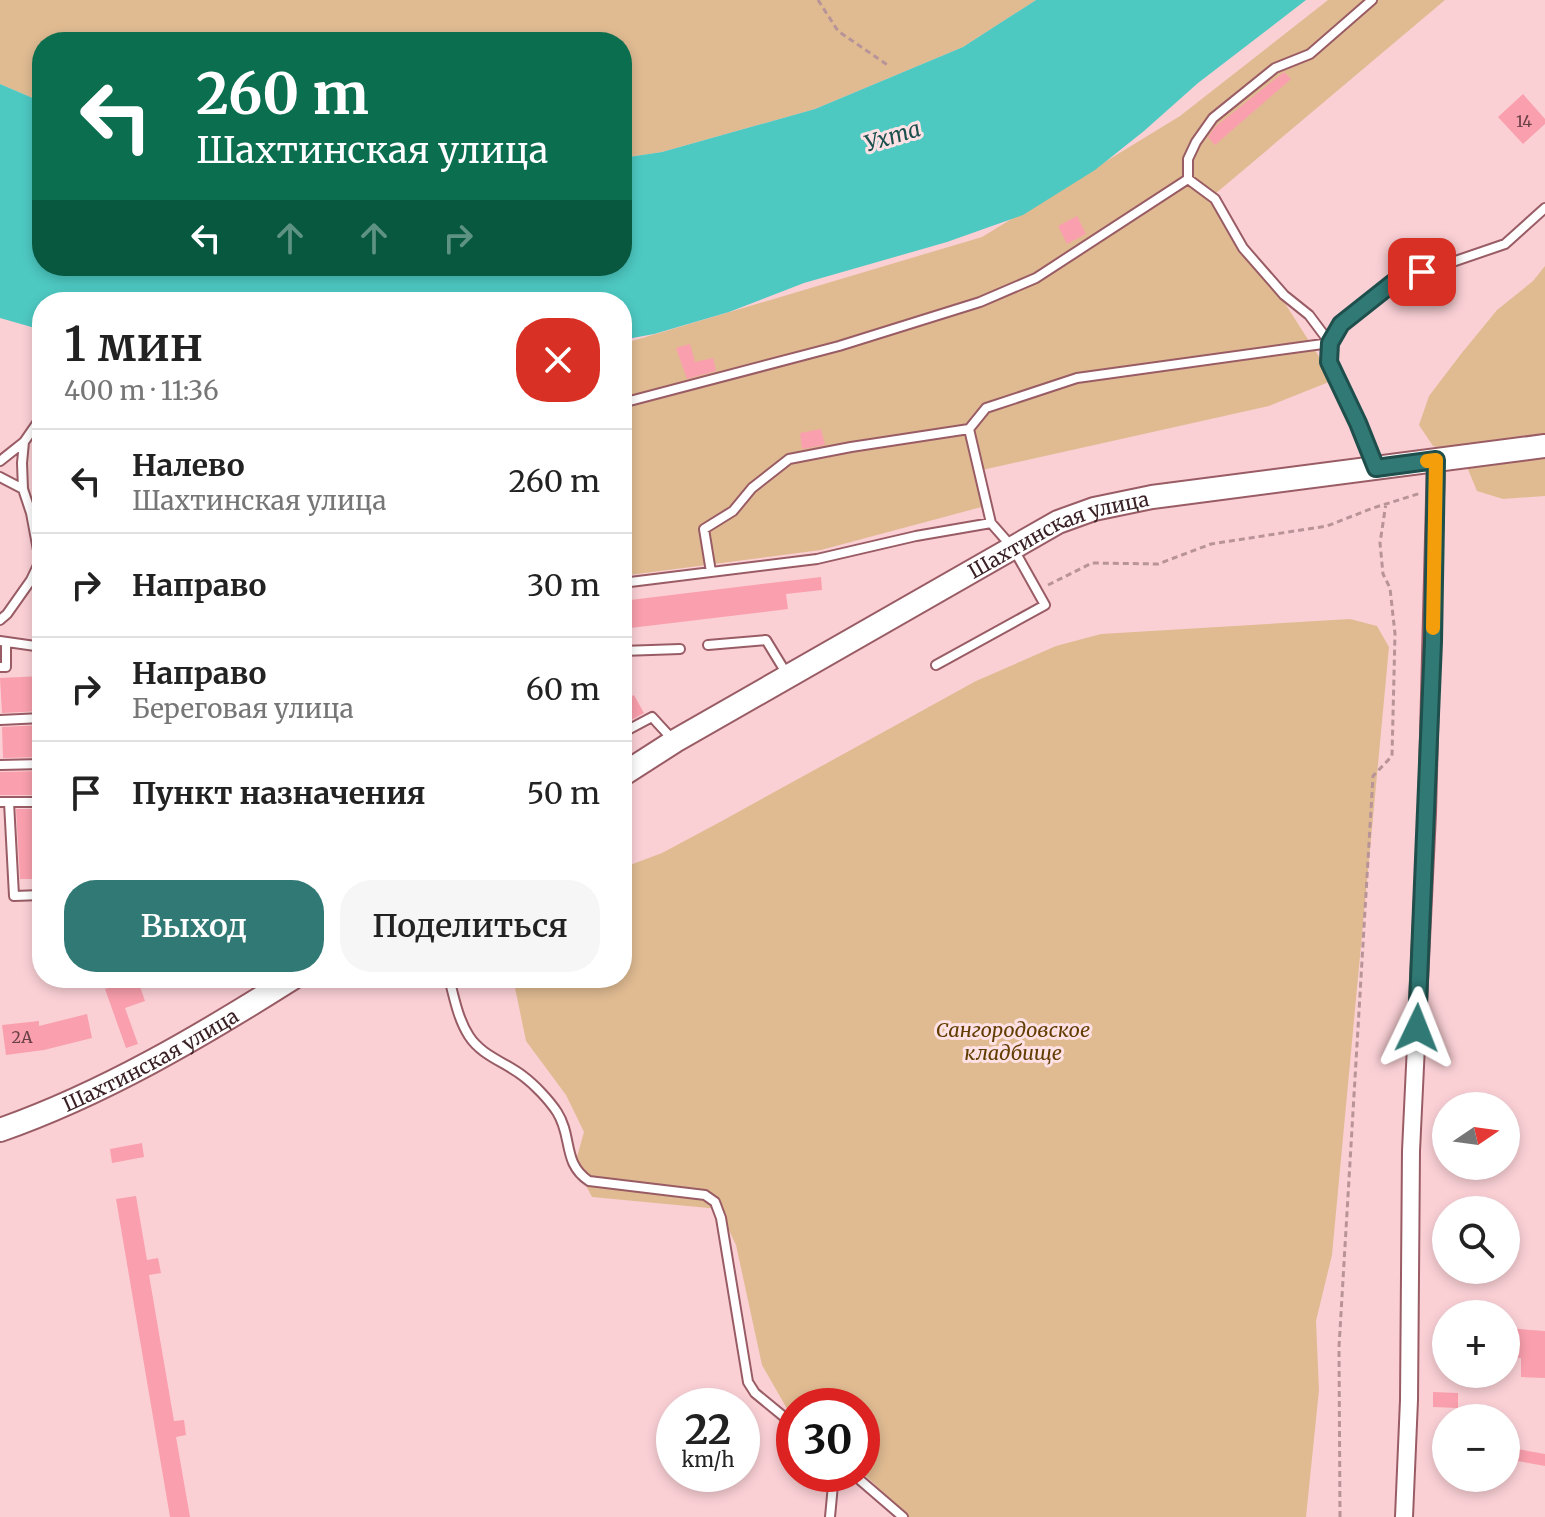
<!DOCTYPE html>
<html lang="ru">
<head>
<meta charset="utf-8">
<style>
	body { margin:0; font-family:Merriweather,serif; background:#f6f6f6; color:#222; height:100vh; display:flex; flex-direction:column; font-size:30px; white-space:nowrap }
	* { box-sizing:border-box; margin:0 }
	p { font-size:26px; color:#767676 }
	.icon { flex:none; width:44px; height:44px; fill:none; stroke:currentColor; stroke-width:2; stroke-linecap:round; stroke-linejoin:round }
	.map { position:relative; flex:1; overflow:hidden }
	.sheet { position:absolute; left:32px; top:292px; width:600px; height:696px; display:flex; flex-direction:column; background:#fff; border-radius:32px; box-shadow:0 4px 12px #0003 }
	.sheet>* { flex:none }
	.hud { position:absolute; left:32px; top:32px; width:600px; height:244px; border-radius:32px; box-shadow:0 4px 12px #0003; background:#0b6e4f; color:#fff; overflow:hidden }
	.needle { width:52px; rotate:77deg }
	.controls { position:absolute; left:1432px; top:1092px; display:grid; gap:16px }
	.controls a { display:grid; place-items:center; width:88px; height:88px; border-radius:50%; background:#fff; box-shadow:0 4px 12px #0003; font-size:40px }
	.speed { position:absolute; left:656px; top:1388px; display:flex; gap:16px; font-size:40px; font-weight:700; text-align:center }
	.speed>* { display:grid; place-content:center; width:104px; height:104px; border-radius:50%; background:#fff; box-shadow:0 4px 12px #0003; line-height:1 }
	.speed small { font-size:20px; font-weight:400 }
	.speed .limit { border:12px solid #d22; background:#fff; color:#111 }
	.pin { position:absolute; display:grid; place-items:center; width:68px; height:68px; color:#fff; margin:-34px; border-radius:16px; box-shadow:0 4px 12px #0006 }
	.me { position:absolute; width:88px; margin:-44px; rotate:2deg; stroke-linejoin:round; filter:drop-shadow(0 0 6px #0008) }
	.turn { display:flex; align-items:center; gap:28px; height:168px; padding:0 32px; font-size:36px }
	.turn .icon { width:104px; height:104px; stroke-width:2.5 }
	.turn b { display:block; font-size:56px; line-height:68px }
	.lanes { display:flex; align-items:center; height:76px; padding:0 32px; background:#0003; justify-content:center; gap:40px; direction:ltr }
	.lanes .off { opacity:.35 }
	.round { display:grid; place-items:center; flex:none; width:84px; height:84px; border-radius:32px; background:#f6f6f6 }
	.head { display:flex; align-items:center; justify-content:space-between; height:136px; padding:0 32px }
	h1 { font-size:48px; font-weight:600; line-height:60px }
	.button { display:flex; gap:16px; margin-top:auto; padding:16px 32px }
	.button a { flex:1; height:92px; border-radius:32px; background:#307975; color:#fff; font-size:32px; font-weight:600; line-height:92px; text-align:center }
	.button a+a { background:#f6f6f6; color:#222 }
	ul { padding:0; list-style:none }
	li { display:flex; align-items:center; gap:24px; height:104px; padding:0 32px; border-top:2px solid #e0e0e0 }
	li div { flex:1 }
	li b { display:block; font-size:30px }
	li em { font-style:normal }
	.map>svg:first-child { display:block }
	.green { fill:#e0bb92 }
	.water { fill:#4dc9c2 }
	.building { fill:#fa9fad }
	.lines { fill:none; stroke-linecap:round; stroke-linejoin:round }
	.lane-casing { stroke:#995c65; stroke-width:12 }
	.street-casing { stroke:#995c65; stroke-width:20 }
	.secondary-casing { stroke:#995c65; stroke-width:26 }
	.path { stroke:#b89498; stroke-width:3; stroke-dasharray:6 4; stroke-linecap:butt }
	.lane { stroke:#fff; stroke-width:8 }
	.street { stroke:#fff; stroke-width:16 }
	.secondary { stroke:#fff; stroke-width:22 }
	.route-casing { stroke:#1f4f4c; stroke-width:20 }
	.route { stroke:#307975; stroke-width:14 }
	.slow { stroke:#f59e0b; stroke-width:14 }
	.labels { text-anchor:middle; dominant-baseline:central; stroke-width:6; stroke-linejoin:round; paint-order:stroke }
	.number-label { font-size:16px; fill:#6a4047 }
	.street-label { font-size:20px; fill:#3a2125; stroke:#fee1e4 }
	.park-label { font-size:20px; font-style:italic; fill:#623d03; stroke:#fee1e4 }
	.water-label { font-size:22px; font-style:italic; fill:#1a504d; stroke:#fee1e4 }
</style>
</head>
<body>
<div class="map">
<svg width="1545" height="1517" viewBox="0 0 1545 1517">
	<rect width="100%" height="100%" fill="#fad0d5"/>
	<path class="green" d="M0,0H1036L963,47L815,109L662,152L622,158V42H42V102L0,84Z
		M1328,0H1445L1215,194L1334,380L1269,406L982,470L989,505L821,550L622,576V344L982,237L1180,116Z
		M1545,266V496L1503,499L1477,491L1462,455L1433,446L1419,425L1429,396L1461,354L1497,310L1533,281Z
		M1350,619L1377,626L1389,647L1332,1255L1316,1321L1319,1390L1306,1517H908L862,1472V1406H794V1421L762,1365L736,1245L719,1209L592,1197L575,1164L584,1132L566,1095L526,1041L513,978H622V868L662,853L720,822L976,681L1056,646L1101,634Z"/>
	<path class="water" d="M1036,0H1306L1198,83L1144,131L1095,170L1023,215L947,242L804,283L729,312L654,334L622,340V302H42V330L0,318V84L42,102V266H622V158L662,152L815,109L963,47Z"/>
	<path class="building" d="M1284,72L1291,79L1215,145L1208,137L1215,127Z
		M1523,94L1545,119V124L1523,144L1498,117Z
		M1077,216L1086,234L1067,244L1058,226Z
		M690,344L695,362L713,358L716,371L687,379L676,348Z
		M821,429L825,445L802,449L800,433Z
		M821,577L822,590L786,594L788,609L622,629V601Z
		M42,676V711L2,713L0,678Z
		M634,695L644,713L622,725V702Z
		M42,725V757L3,758L2,727Z
		M42,771V795H0V772Z
		M16,809H42V879H20Z
		M137,978L145,1001L125,1008L138,1044L126,1048L105,989Z
		M87,1014L92,1038L44,1050L6,1055L2,1025L39,1021V1026Z
		M142,1143L144,1157L112,1163L110,1149Z
		M136,1196L147,1260L158,1258L161,1273L149,1275L174,1421L184,1420L186,1435L176,1437L190,1517H170L116,1199Z
		M1506,1328L1545,1331V1378L1521,1377V1358L1506,1357Z
		M1433,1392L1458,1393V1408L1433,1407Z
		M1506,1447L1545,1454V1466L1506,1459Z"/>
	<g class="lines">
		<g class="lane-casing">
			<path id="lane" d="M1188,179L1215,199L1243,248L1284,295L1309,315L1330,343L1329,362L1374,465
				M622,403L839,346L980,302L1036,278L1188,179V159L1196,142L1213,118L1275,68L1310,54L1372,0
				M0,461L24,442
				M0,477L23,489
				M991,523L969,429L986,408L1077,378L1330,343L1341,324L1394,282L1505,244L1545,208
				M711,572L704,529L733,511L752,488L789,459L851,447L969,429
				M622,583L817,559L916,536L991,523L1013,548L1045,605L936,665
				M0,620L7,614L31,580L40,561L31,513L23,489L22,463L24,442L42,416
				M0,641L42,647
				M708,645L766,640L788,676
				M622,651L680,649
				M0,667H6V642
				M0,720L42,718
				M622,733L652,717L674,741
				M0,765L42,764
				M0,802H42
				M9,802L14,896L42,895
				M449,978C454,997 458,1019 469,1036C482,1056 505,1062 523,1076C535,1085 549,1100 557,1112C573,1137 562,1163 589,1181L705,1195L715,1202L721,1218L748,1382L755,1393L794,1425
				M853,1474L903,1517
				M830,1517L834,1474"/>
		</g>
		<g class="street-casing">
			<path id="street" d="M1404,1517L1409,1400L1411,1151L1427,813L1436,460"/>
		</g>
		<g class="secondary-casing">
			<g id="secondary">
				<path id="s1" d="M622,775L675,741L1058,522L1094,509L1152,497L1545,446"/>
				<path id="s2" d="M0,1130C103,1094 201,1036 293,978"/>
			</g>
		</g>
		<path class="path" d="M818,0L838,31L889,66
			M1048,585L1092,563L1158,564L1211,544L1327,526L1373,508L1421,493
			M1340,1517L1339,1347L1373,776L1392,756L1395,634L1390,588L1383,574L1380,543L1386,503"/>
		<use href="#lane" class="lane"/>
		<use href="#street" class="street"/>
		<use href="#secondary" class="secondary"/>
	</g>
	<g class="lines">
		<g class="route-casing">
			<path id="route" d="M1417,1028L1433,642L1436,460L1376,468L1358,423L1329,362L1330,343L1341,324L1394,282L1422,272"/>
		</g>
		<use href="#route" class="route"/>
		<path class="slow" d="M1427,461L1436,460L1433,628"/>
	</g>
	<g class="labels">
		<g class="number-label">
			<text x="1524" y="121">14</text>
			<text x="22" y="1037">2А</text>
		</g>
		<g class="street-label">
			<text stroke="none"><textPath href="#s1" startOffset="500">Шахтинская улица</textPath></text>
			<text stroke="none"><textPath href="#s2" startOffset="166">Шахтинская улица</textPath></text>
		</g>
		<g class="park-label">
			<text x="1013" y="1029">Сангородовское<tspan x="1013" dy="23">кладбище</tspan></text>
		</g>
		<g class="water-label">
			<text transform="translate(892 136) rotate(-17)">Ухта</text>
		</g>
	</g>
</svg>
<div class="controls">
<a><svg class="needle" viewBox="-14 -14 28 28"><path d="M0-13l5 13h-10z" fill="#e53935"/><path d="M0 13l5-13h-10z" fill="#767676"/></svg></a>
<a><svg class="icon" aria-label="search" viewBox="0 0 24 24"><circle cx="10" cy="10" r="6"/><path d="M15 15l6 6"/></svg></a>
<a>+</a>
<a>−</a>
</div>
<div class="speed"><div>22<small>km/h</small></div><div class="limit">30</div></div>
<div class="pin" style="left:1422px;top:272px;background:#d93025"><svg class="icon" aria-label="arrive" viewBox="0 0 24 24"><path d="M6 21V4h12l-3 4 3 4H6"/></svg></div>
<svg class="me" style="left:1417px;top:1028px" viewBox="-20 -20 40 40"><path d="M0-17L14 15 0 8-14 15z" fill="#307975" stroke="#fff" stroke-width="4"/></svg>
<div class="hud">
<div class="turn"><svg class="icon" aria-label="left" viewBox="0 0 24 24"><path d="M17 20v-9H6M10 6l-5 5 5 5"/></svg><div><b>260 m</b>Шахтинская улица</div></div>
<div class="lanes"><svg class="icon" aria-label="left" viewBox="0 0 24 24"><path d="M17 20v-9H6M10 6l-5 5 5 5"/></svg><svg class="icon off" aria-label="ahead" viewBox="0 0 24 24"><path d="M12 20V5M6 11l6-6 6 6"/></svg><svg class="icon off" aria-label="ahead" viewBox="0 0 24 24"><path d="M12 20V5M6 11l6-6 6 6"/></svg><svg class="icon off" aria-label="right" viewBox="0 0 24 24"><path d="M7 20v-9h11M14 6l5 5-5 5"/></svg></div>
</div>
<section class="sheet">
<div class="head"><div><h1>1 мин</h1><p>400 m · 11:36</p></div><a class="round" style="background:#d93025;color:#fff"><svg class="icon" aria-label="close" viewBox="0 0 24 24"><path d="M6 6l12 12M18 6L6 18"/></svg></a></div>
<ul>
<li><svg class="icon" aria-label="left" viewBox="0 0 24 24"><path d="M17 20v-9H6M10 6l-5 5 5 5"/></svg><div><b>Налево</b><p>Шахтинская улица</p></div><em>260 m</em></li>
<li><svg class="icon" aria-label="right" viewBox="0 0 24 24"><path d="M7 20v-9h11M14 6l5 5-5 5"/></svg><div><b>Направо</b></div><em>30 m</em></li>
<li><svg class="icon" aria-label="right" viewBox="0 0 24 24"><path d="M7 20v-9h11M14 6l5 5-5 5"/></svg><div><b>Направо</b><p>Береговая улица</p></div><em>60 m</em></li>
<li><svg class="icon" aria-label="arrive" viewBox="0 0 24 24"><path d="M6 21V4h12l-3 4 3 4H6"/></svg><div><b>Пункт назначения</b></div><em>50 m</em></li>
</ul>
<div class="button"><a>Выход</a><a>Поделиться</a></div>
</section>
</div>
</body>
</html>
